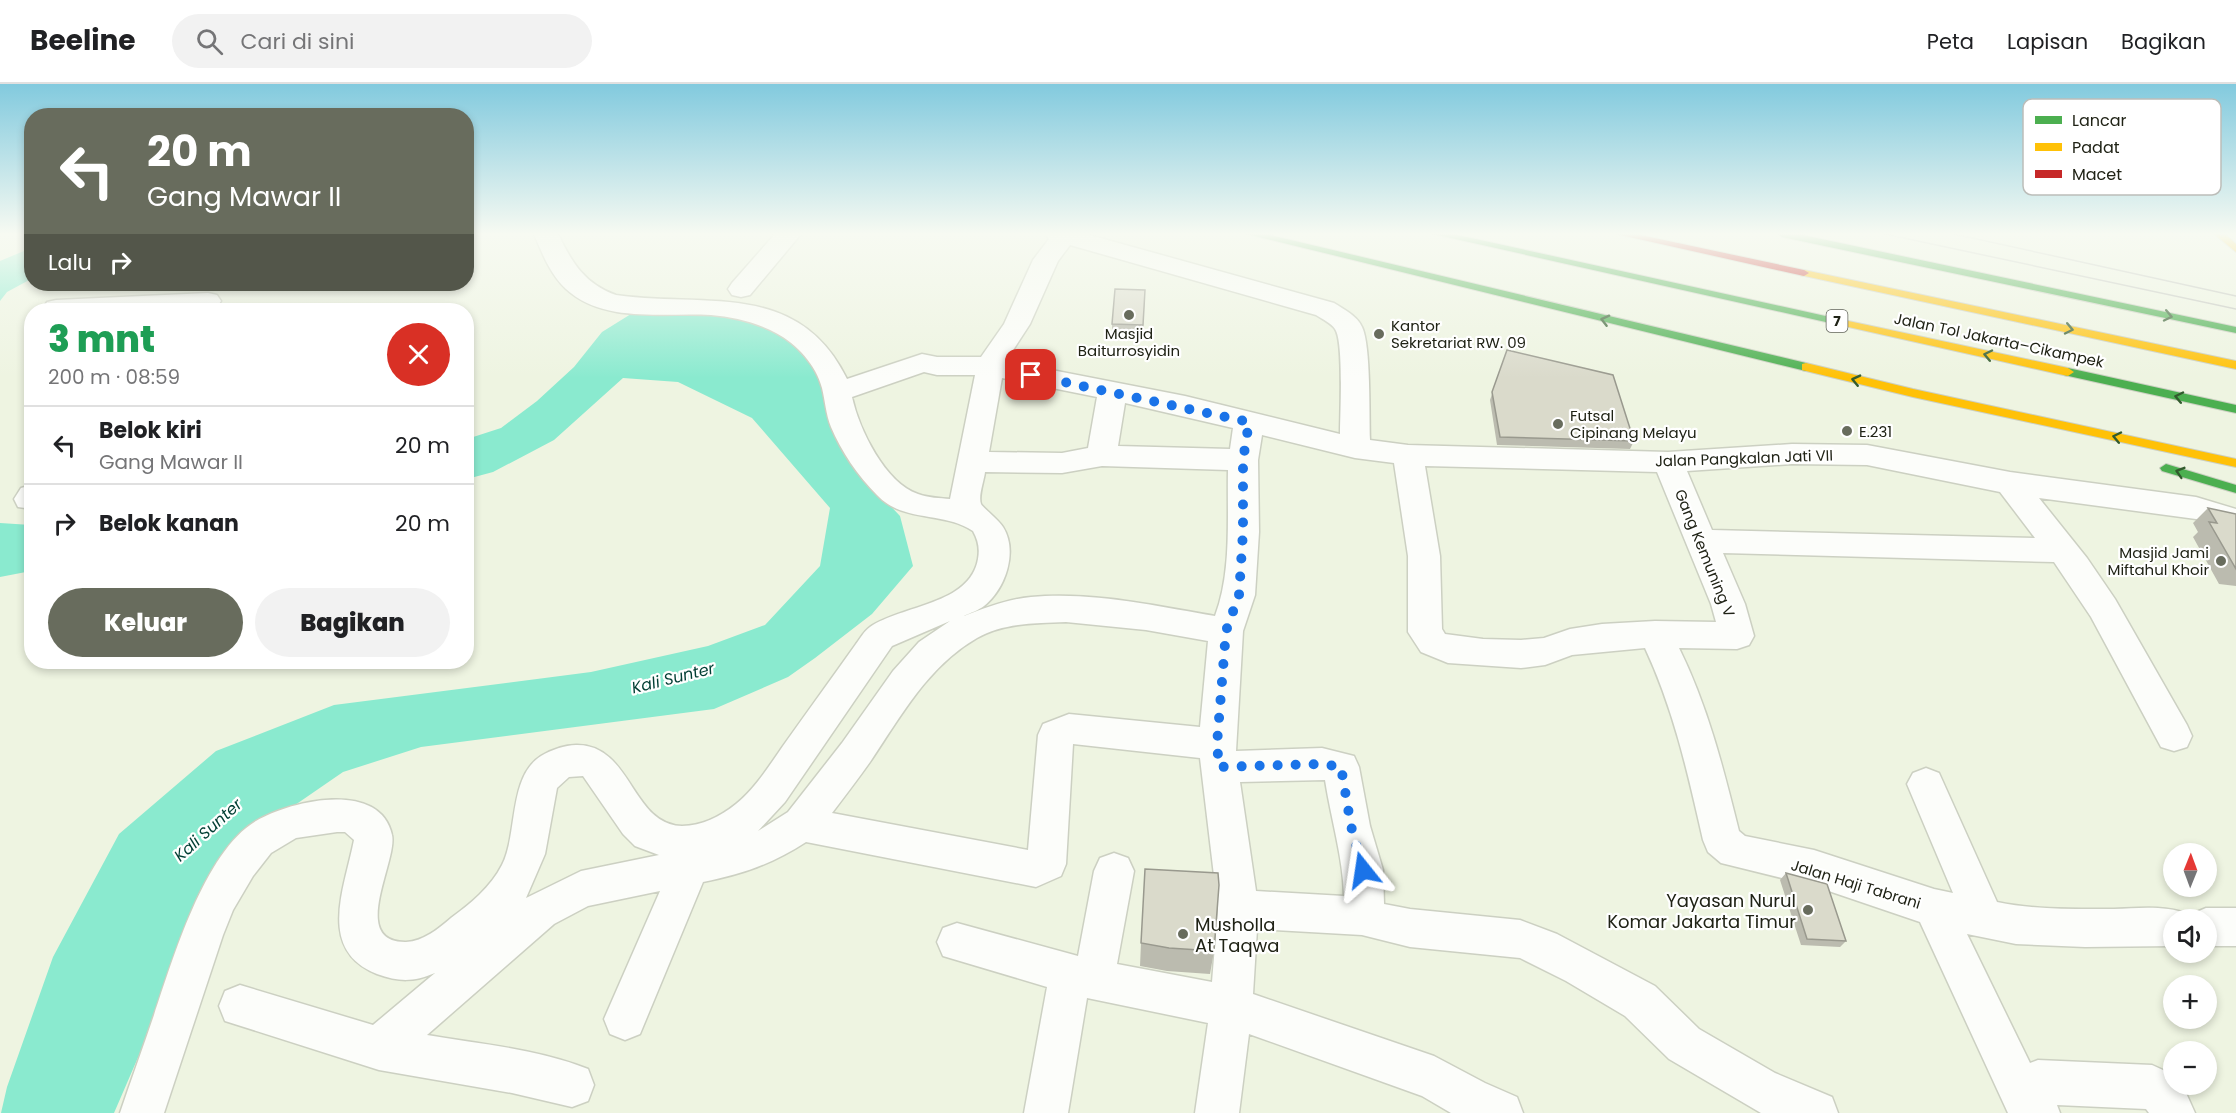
<!DOCTYPE html>
<html lang="id">
<head>
<meta charset="utf-8">
<style>
	body { margin:0; font-family:Poppins,sans-serif; background:#f2f2f2; color:#202124; height:100vh; display:flex; flex-direction:column; font-size:22px; white-space:nowrap }
	* { box-sizing:border-box; margin:0 }
	p { font-size:20px; color:#757577 }
	.icon { flex:none; width:33px; height:33px; fill:none; stroke:currentColor; stroke-width:2; stroke-linecap:round; stroke-linejoin:round }
	.map { position:relative; flex:1; overflow:hidden }
	.sheet { position:absolute; left:24px; top:219px; width:450px; height:366px; display:flex; flex-direction:column; background:#fff; border-radius:24px; box-shadow:0 3px 9px #0003 }
	.sheet>* { flex:none }
	.hud { position:absolute; left:24px; top:24px; width:450px; height:183px; border-radius:24px; box-shadow:0 3px 9px #0003; background:#686c5d; color:#fff; overflow:hidden }
	.needle { width:39px; rotate:1deg }
	.tools { position:absolute; left:2163px; top:759px; display:grid; gap:12px }
	.tools a { display:grid; place-items:center; width:54px; height:54px; border-radius:50%; background:#fff; box-shadow:0 3px 9px #0003; font-size:30px }
	.pin { position:absolute; display:grid; place-items:center; width:51px; height:51px; color:#fff; margin:-26px; border-radius:12px; box-shadow:0 3px 9px #0006 }
	.me { position:absolute; width:66px; margin:-33px; rotate:345deg; stroke-linejoin:round; filter:drop-shadow(0 0 4px #0008) }
	.turn { display:flex; align-items:center; gap:21px; height:126px; padding:0 24px; font-size:27px }
	.turn .icon { width:78px; height:78px; stroke-width:2.5 }
	.turn b { display:block; font-size:42px; line-height:51px }
	.then { display:flex; align-items:center; height:57px; padding:0 24px; background:#0003; gap:12px; font-size:22px }
	.round { display:grid; place-items:center; flex:none; width:63px; height:63px; border-radius:32px; background:#f2f2f2 }
	.overview { display:flex; align-items:center; justify-content:space-between; height:102px; padding:0 24px }
	h1 { font-size:36px; font-weight:800; line-height:45px; color:#1e9e55 }
	.action { display:flex; gap:12px; margin-top:auto; padding:12px 24px }
	.action a { flex:1; height:69px; border-radius:36px; background:#686c5d; color:#fff; font-size:24px; font-weight:800; line-height:69px; text-align:center }
	.action a+a { background:#f2f2f2; color:#202124 }
	ul { padding:0; list-style:none }
	li { display:flex; align-items:center; gap:18px; height:78px; padding:0 24px; border-top:2px solid #e0e0e0 }
	li div { flex:1 }
	li b { display:block; font-size:22px }
	li em { font-style:normal }
	header { display:flex; align-items:center; gap:36px; box-sizing:border-box; height:84px; padding:0 30px; background:#fff; border-bottom:2px solid #e0e0e0 }
	header strong { font-size:28px }
	nav { display:flex; gap:33px; margin-inline-start:auto; font-size:21px }
	.search { width:420px; height:54px; background:#f2f2f2; display:flex; align-items:center; gap:15px; box-sizing:border-box; padding:0 21px; border-radius:33px; color:#757577; font-size:22px }
	.map>svg:first-child { display:block }
	.water { fill:#8aeacf }
	.lines { fill:none; stroke-linecap:round; stroke-linejoin:round }
	.street-casing { stroke:#ccd0c2; stroke-width:3 }
	.fast-casing { stroke:#ccd0c2; stroke-width:2 }
	.slow-casing { stroke:#ccd0c2; stroke-width:2 }
	.jam-casing { stroke:#ccd0c2; stroke-width:2 }
	.street { fill:#fcfdfa; fill-rule:evenodd }
	.fast { fill:#4caf50; fill-rule:evenodd }
	.slow { fill:#ffc107; fill-rule:evenodd }
	.jam { fill:#c62828; fill-rule:evenodd }
	.tram { stroke:#c2c4be; stroke-width:1.5 }
	.wall { fill:#bbbbaf }
	.building { fill:#dadacb; stroke:#99998e; stroke-width:1.5 }
	.oneway { stroke:#325b2d }
	.route { stroke:#1a73e8; stroke-width:10; stroke-dasharray:0 18 }
	.poi-dot { fill:#686c5d; stroke:#fff; stroke-width:2 }
	.labels { text-anchor:middle; dominant-baseline:central; stroke-width:4.5; stroke-linejoin:round; paint-order:stroke }
	.shield { fill:#fff; stroke:#63655c; stroke-width:1.5 }
	.shield-label { font-size:14px; font-weight:bold; fill:#202316 }
	.poi-label { font-size:15px; fill:#202316; stroke:#fff; text-anchor:start }
	.street-label { font-size:15px; fill:#202316; stroke:#fff }
	.water-label { font-size:16px; font-style:italic; fill:#003e33; stroke:#fff }
	.near-poi-label { font-size:18px; fill:#202316; stroke:#fff; text-anchor:end }
	.key { fill:#fff; stroke:#bcbdb9; stroke-width:1.5 }
	.key-label { font-size:16px; fill:#202316 }
</style>
</head>
<body>
<header>
<strong>Beeline</strong>
<div class="search"><svg class="icon" aria-label="search" viewBox="0 0 24 24"><circle cx="10" cy="10" r="6"/><path d="M15 15l6 6"/></svg>Cari di sini</div>
<nav><a>Peta</a><a>Lapisan</a><a>Bagikan</a></nav>
</header>
<div class="map">
<svg width="2236" height="1029" viewBox="0 0 2236 1029">
	<rect width="100%" height="100%" fill="#eef4e1"/>
	<path class="water" d="M31,164V195L7,208L0,217V177Z
		M679,223L769,241L804,263L863,393L900,432L913,482L872,530L815,574L788,593L714,625L421,663L343,688L266,741L159,925L114,1029H1L7,1003L53,873L119,750L216,667L334,621L591,588L708,562L765,541L820,482L830,424L752,334L678,298L623,294L554,356L493,388L467,395V355L501,344L537,317L574,283L602,248L639,225Z
		M0,439L31,441V487L0,493Z"/>
	<g class="lines">
		<g class="street-casing">
			<path id="street" d="M534,150H558C572,179 585,200 616,211C705,224 798,195 847,295L922,270L937,273H981L1004,240L1033,176L1049,155L1046,150H1086L1334,219C1345,226 1357,232 1362,243C1371,261 1369,332 1370,356L1408,361L1668,368L1792,360L1867,361L2010,388L2196,413L2236,425V447L2196,435L2039,414L2087,474L2115,515L2187,641L2192,652L2187,663L2174,667L2161,663L2091,533L2054,478L1723,469L1745,520L1754,552L1749,561L1737,565L1679,564C1708,623 1723,683 1739,747L1745,752L1814,766L1934,805L1953,809L1907,700L1913,689L1926,684L1939,689L1997,818C2035,826 2075,825 2114,825C2139,824 2165,821 2188,830L2190,833L2192,830L2206,824H2236V862H2206V836H2174V862L2085,863L2016,860L1967,850L2030,979L2038,976L2152,981L2174,991V1000H2182L2195,1029H2149L2146,1025L2057,1021L2060,1029H2008L1920,838L1814,802L1721,779L1708,768L1703,756C1688,690 1674,626 1645,564L1572,571L1545,581L1521,584L1448,579L1421,568L1408,548V472L1394,379L1355,374L1262,351L1258,376L1259,448L1255,511L1243,547L1236,667L1322,664L1354,672L1359,683L1370,742L1383,786L1384,820L1410,825L1520,836L1557,850L1655,902L1699,945L1775,989L1832,1013L1838,1029H1761L1669,975L1625,932L1566,897L1520,874L1410,863L1362,851L1257,845L1253,910L1434,972L1485,999L1517,1013L1523,1029H1451L1422,1012L1249,950L1239,1029H1195L1208,939L1087,914L1068,1029H1024L1047,903L943,872L937,858L943,844L957,839L1078,872L1094,787L1100,774L1114,769L1128,774L1134,787L1117,880L1212,898L1218,825L1200,674L1073,660L1066,780L1061,792L1036,803L806,758C772,780 743,790 703,798L640,950L625,956L610,950L604,935L660,807L588,822L554,840L427,951C480,960 538,965 588,985L594,1001L588,1017L572,1023L512,1009L379,986L225,937L219,922L225,907L240,901L373,941L435,889C414,898 399,898 377,890C316,866 345,803 354,756L345,748H337L296,754L271,769L253,792L233,826L223,851L164,1029H120C131,996 143,964 154,931C173,875 204,768 256,737C289,717 380,695 392,751C398,776 348,859 406,858C424,857 438,845 451,834C470,820 491,803 502,781C518,750 508,693 541,672C551,666 565,661 576,661C632,660 631,741 682,742C702,742 721,732 736,720C755,705 769,682 783,662C807,628 832,594 856,560C860,555 864,547 870,543C902,521 970,521 978,475C980,464 978,456 973,447C943,427 903,439 877,411C858,392 841,367 831,343C826,331 825,316 822,304C816,281 797,260 776,249C756,238 733,233 711,231C664,228 604,240 566,205C550,190 542,169 534,150ZM1070,161L1316,231C1322,235 1331,239 1335,245C1344,257 1340,331 1340,350L1185,312L1006,277L1030,240L1058,177ZM924,288L937,291H975L950,415C940,414 928,414 918,410C885,399 859,345 852,313ZM1002,294L1097,313L1088,364L1062,369L989,368ZM1125,319L1233,344L1230,365L1118,362ZM1792,380L1867,381L2000,408L2035,454L1712,446L1687,387ZM1102,382L1228,386C1227,434 1232,487 1215,532C1157,522 1090,507 1031,513C1008,515 985,524 964,532C970,529 979,526 984,522C1006,504 1018,467 1003,443C998,435 982,423 981,420C978,412 984,397 985,388L1062,389ZM1425,382L1657,388L1711,520L1716,538L1655,537L1602,540L1570,545L1544,554L1521,556L1483,555L1445,550L1442,545L1440,472ZM950,537L919,558L893,587L842,659L788,728L758,747L785,718L892,562ZM1066,538L1146,546L1208,557L1200,643L1069,630L1043,640L1038,651L1028,766L832,729C845,712 858,695 870,678C901,632 928,582 977,554C1003,539 1036,539 1066,538ZM583,692L623,750L635,762L659,771L581,787L526,814L545,770L557,704L569,693ZM1325,696C1331,735 1343,773 1344,812L1256,807L1240,698Z
				M775,150H801L750,211L741,213L732,211L728,205L732,199Z
				M208,209L217,211L221,217L217,223L176,226H44L43,224L47,218L56,216Z
				M32,401V425L18,423L14,415L21,404Z"/>
		</g>
		<g class="fast-casing">
			<path id="fast" d="M1247,150H1266L1806,279L1812,283L1806,287Z
				M1433,150H1453L1839,235L1844,238L1839,241Z
				M1777,150H1798L2236,243V249L1782,153Z
				M2068,284L2236,321V329L2064,291L2062,288Z
				M2166,380L2236,401V409L2162,387L2160,384Z"/>
		</g>
		<g class="slow-casing">
			<path id="slow" d="M2214,150H2225L2236,160V168Z
				M1804,186L2236,277V285L1800,191V187Z
				M1839,235L2068,284L2074,288L2068,292L1835,240L1834,238Z
				M1806,279L1913,305L2236,375V383L1913,313L1802,286V280Z"/>
		</g>
		<g class="jam-casing">
			<path id="jam" d="M1616,150H1636L1804,186L1809,189L1804,192Z"/>
		</g>
		<use href="#street" class="street"/>
		<use href="#fast" class="fast"/>
		<use href="#slow" class="slow"/>
		<use href="#jam" class="jam"/>
		<path class="tram" d="M1885,150L2236,225
			M1954,150L2236,212"/>
	</g>
	<path class="wall" d="M1145,206L1143,249L1112,248V240Z
		M1507,266L1634,357L1630,365L1497,361L1490,316Z
		M2208,424L2236,430V502L2219,500L2193,453L2198,448L2193,439Z
		M1786,789L1846,857L1840,863L1801,861L1780,796Z
		M1141,859L1214,867L1210,890L1167,887L1140,882Z"/>
	<path class="building" d="M1115,205L1145,206L1143,241L1112,240Z
		M1507,266L1613,291L1634,357L1500,353L1492,308Z
		M2208,424L2236,430V485L2209,438L2217,439Z
		M1145,785L1218,789L1219,801L1214,867L1169,864L1141,859Z
		M1786,789L1827,800L1846,857L1807,855Z"/>
	<defs><path id="oneway-chevron" d="M-2-3.5L2.5 0L-2 3.5" fill="none" stroke-width="1.6" stroke-linecap="round" stroke-linejoin="round" transform="scale(1.5)"/></defs>
	<g class="oneway">
		<use href="#oneway-chevron" transform="translate(2168 232) rotate(12)"/>
		<use href="#oneway-chevron" transform="translate(1605 236) rotate(-166)"/>
		<use href="#oneway-chevron" transform="translate(2069 245) rotate(12)"/>
		<use href="#oneway-chevron" transform="translate(1988 271) rotate(-168)"/>
		<use href="#oneway-chevron" transform="translate(1856 296) rotate(-167)"/>
		<use href="#oneway-chevron" transform="translate(2179 313) rotate(-168)"/>
		<use href="#oneway-chevron" transform="translate(2117 353) rotate(-168)"/>
		<use href="#oneway-chevron" transform="translate(2180 388) rotate(-163)"/>
	</g>
	<linearGradient id="sky" x2="0" y2="1"><stop stop-color="#82cade"/><stop offset="0.51" stop-color="#f7faf2"/><stop offset="1" stop-color="#f7faf2" stop-opacity="0"/></linearGradient>
	<rect width="2236" height="294" fill="url(#sky)"/>
	<g class="lines">
		<path class="route" d="M1031,291L1249,338L1243,376V448L1239,511L1226,547L1217,660L1219,683L1322,680L1341,683L1351,742L1363,786"/>
	</g>
	<g class="poi-dot">
		<circle cx="1129" cy="231" r="6"/>
		<circle cx="1379" cy="250" r="6"/>
		<circle cx="1558" cy="340" r="6"/>
		<circle cx="1847" cy="347" r="6"/>
		<circle cx="2221" cy="477" r="6"/>
		<circle cx="1808" cy="826" r="6"/>
		<circle cx="1183" cy="850" r="6"/>
	</g>
	<g class="labels">
		<rect class="shield" x="1826.5" y="226" width="21" height="22" rx="4.5"/>
		<g class="shield-label">
			<text x="1837" y="237">7</text>
		</g>
		<g class="poi-label">
			<text x="1391" y="241">Kantor<tspan x="1391" dy="17">Sekretariat RW. 09</tspan></text>
			<text x="1129" y="249" text-anchor="middle">Masjid<tspan x="1129" dy="17">Baiturrosyidin</tspan></text>
			<text x="1570" y="331">Futsal<tspan x="1570" dy="17">Cipinang Melayu</tspan></text>
			<text x="1859" y="347">E.231</text>
			<text x="2209" y="468" text-anchor="end">Masjid Jami<tspan x="2209" dy="17">Miftahul Khoir</tspan></text>
		</g>
		<g class="street-label">
			<text transform="translate(1999 256) rotate(12)">Jalan Tol Jakarta–Cikampek</text>
			<text transform="translate(1744 374) rotate(-2)">Jalan Pangkalan Jati VII</text>
			<text transform="translate(1705 469) rotate(68)">Gang Kemuning V</text>
			<text transform="translate(1856 800) rotate(17)">Jalan Haji Tabrani</text>
		</g>
		<g class="water-label">
			<text transform="translate(673 594) rotate(-14)">Kali Sunter</text>
			<text transform="translate(208 746) rotate(-42)">Kali Sunter</text>
		</g>
		<g class="near-poi-label">
			<text x="1796" y="816">Yayasan Nurul<tspan x="1796" dy="21">Komar Jakarta Timur</tspan></text>
			<text x="1195" y="840" text-anchor="start">Musholla<tspan x="1195" dy="21">At Taqwa</tspan></text>
		</g>
	</g>
	<rect x="2023" y="15" width="198" height="96" rx="9" class="key"/>
	<rect x="2035" y="32" width="27" height="8" fill="#4caf50"/>
	<rect x="2035" y="59" width="27" height="8" fill="#ffc107"/>
	<rect x="2035" y="86" width="27" height="8" fill="#c62828"/>
	<g class="key-label">
		<text x="2072" y="42">Lancar</text>
		<text x="2072" y="69">Padat</text>
		<text x="2072" y="96">Macet</text>
	</g>
</svg>
<div class="tools">
<a><svg class="needle" viewBox="-14 -14 28 28"><path d="M0-13l5 13h-10z" fill="#e53935"/><path d="M0 13l5-13h-10z" fill="#757577"/></svg></a>
<a><svg class="icon" aria-label="sound" viewBox="0 0 24 24"><path d="M4 9h4l5-4v14l-5-4H4zM17 9q2 3 0 6"/></svg></a>
<a>+</a>
<a>−</a>
</div>
<div class="pin" style="left:1031px;top:291px;background:#d93025"><svg class="icon" aria-label="arrive" viewBox="0 0 24 24"><path d="M6 21V4h12l-3 4 3 4H6"/></svg></div>
<svg class="me" style="left:1363px;top:786px" viewBox="-20 -20 40 40"><path d="M0-17L14 15 0 8-14 15z" fill="#1a73e8" stroke="#fff" stroke-width="4"/></svg>
<div class="hud">
<div class="turn"><svg class="icon" aria-label="left" viewBox="0 0 24 24"><path d="M17 20v-9H6M10 6l-5 5 5 5"/></svg><div><b>20 m</b>Gang Mawar II</div></div>
<div class="then">Lalu<svg class="icon" aria-label="right" viewBox="0 0 24 24"><path d="M7 20v-9h11M14 6l5 5-5 5"/></svg></div>
</div>
<section class="sheet">
<div class="overview"><div><h1>3 mnt</h1><p>200 m · 08:59</p></div><a class="round" style="background:#d93025;color:#fff"><svg class="icon" aria-label="close" viewBox="0 0 24 24"><path d="M6 6l12 12M18 6L6 18"/></svg></a></div>
<ul>
<li><svg class="icon" aria-label="left" viewBox="0 0 24 24"><path d="M17 20v-9H6M10 6l-5 5 5 5"/></svg><div><b>Belok kiri</b><p>Gang Mawar II</p></div><em>20 m</em></li>
<li><svg class="icon" aria-label="right" viewBox="0 0 24 24"><path d="M7 20v-9h11M14 6l5 5-5 5"/></svg><div><b>Belok kanan</b></div><em>20 m</em></li>
</ul>
<div class="action"><a>Keluar</a><a>Bagikan</a></div>
</section>
</div>
</body>
</html>
